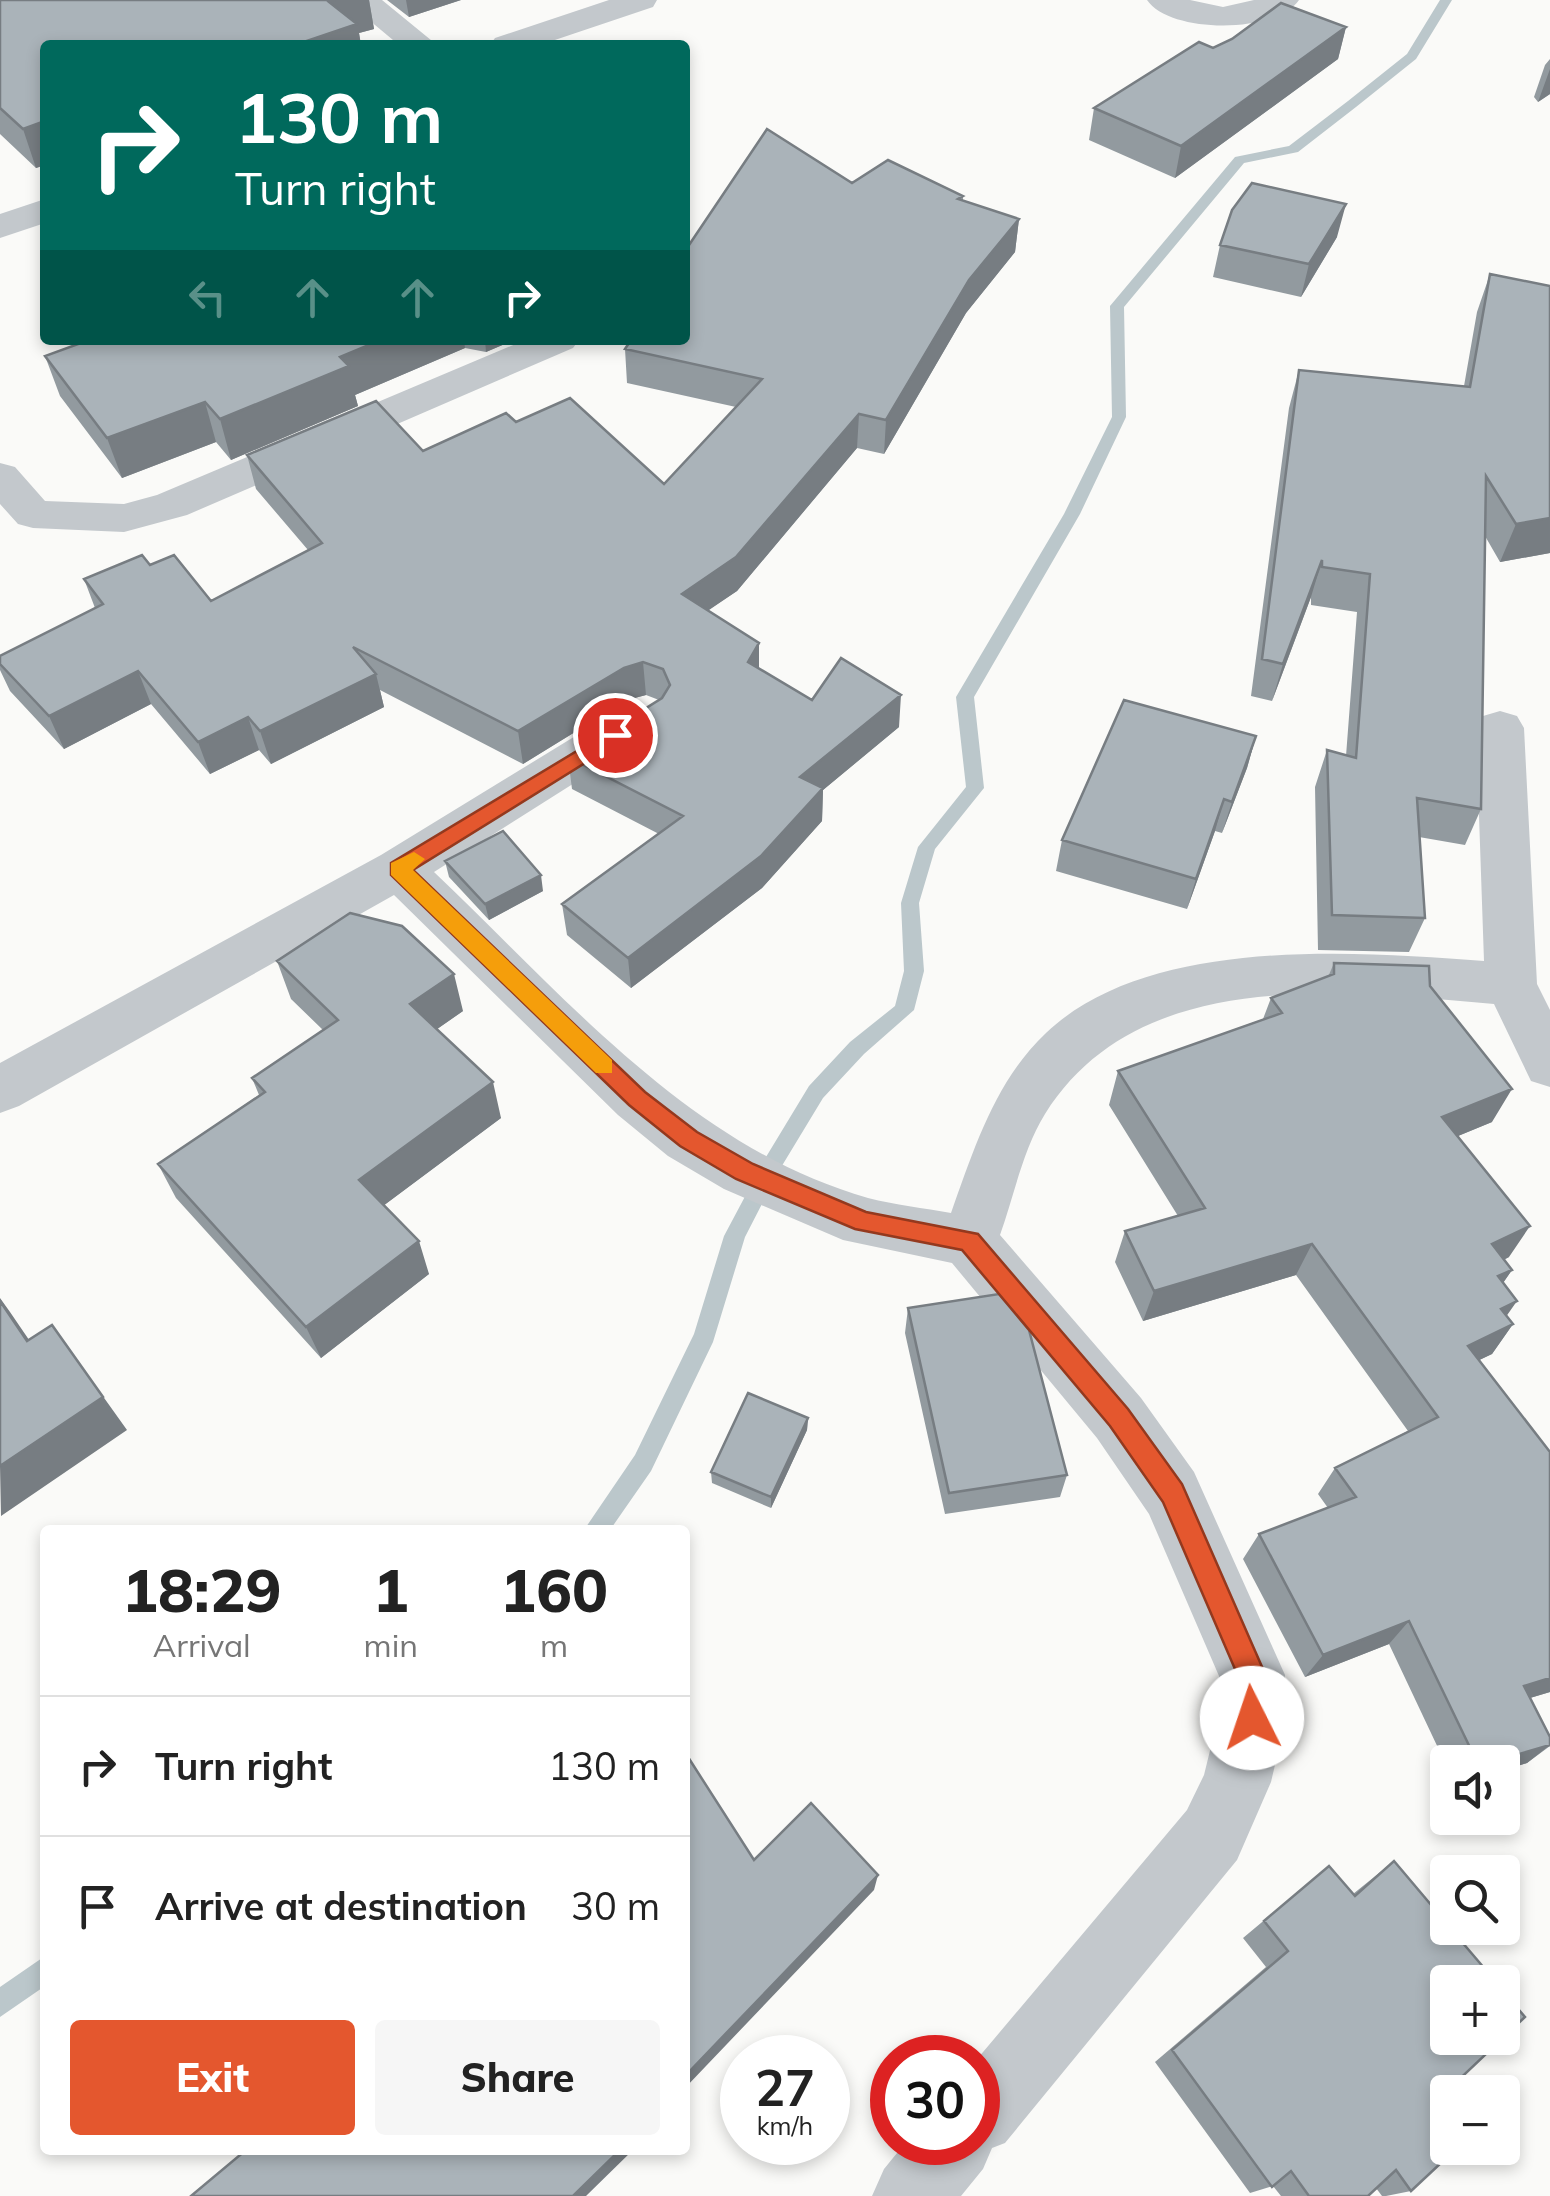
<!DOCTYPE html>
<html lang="en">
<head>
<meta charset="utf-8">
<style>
	body { margin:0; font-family:Mulish,sans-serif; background:#f6f6f6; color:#222; height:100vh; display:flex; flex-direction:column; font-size:38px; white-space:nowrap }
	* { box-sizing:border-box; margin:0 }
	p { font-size:32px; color:#767676 }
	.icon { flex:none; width:55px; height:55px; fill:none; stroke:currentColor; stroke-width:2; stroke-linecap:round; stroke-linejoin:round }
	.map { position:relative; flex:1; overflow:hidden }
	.details { position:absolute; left:40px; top:1525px; width:650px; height:630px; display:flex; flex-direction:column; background:#fff; border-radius:10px; box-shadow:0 5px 15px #0003 }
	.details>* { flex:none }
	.banner { position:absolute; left:40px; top:40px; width:650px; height:305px; border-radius:10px; box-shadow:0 5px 15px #0003; background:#00695c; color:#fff; overflow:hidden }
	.controls { position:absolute; left:1430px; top:1745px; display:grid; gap:20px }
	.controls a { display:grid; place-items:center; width:90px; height:90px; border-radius:10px; background:#fff; box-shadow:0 5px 15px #0003; font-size:50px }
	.speed { position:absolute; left:720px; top:2035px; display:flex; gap:20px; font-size:50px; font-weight:700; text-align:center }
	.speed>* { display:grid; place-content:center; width:130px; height:130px; border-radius:50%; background:#fff; box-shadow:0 5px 15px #0003; line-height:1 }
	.speed small { font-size:25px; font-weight:400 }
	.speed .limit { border:15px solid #d22; background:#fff; color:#111 }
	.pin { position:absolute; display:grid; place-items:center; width:85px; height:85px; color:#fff; margin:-42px; border:5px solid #fff; border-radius:50%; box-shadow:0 2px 10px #0007 }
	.me { position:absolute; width:110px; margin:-55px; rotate:356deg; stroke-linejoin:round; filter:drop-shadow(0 0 8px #0008) }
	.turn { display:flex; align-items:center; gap:35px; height:210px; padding:0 30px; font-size:45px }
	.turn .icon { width:130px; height:130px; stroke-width:2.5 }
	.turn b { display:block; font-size:70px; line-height:85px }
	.lanes { display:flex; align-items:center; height:95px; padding:0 30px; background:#0003; justify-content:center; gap:50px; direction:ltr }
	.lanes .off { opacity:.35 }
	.eta { display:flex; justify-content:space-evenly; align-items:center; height:170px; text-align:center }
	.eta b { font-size:60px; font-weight:800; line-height:70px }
	.cta { display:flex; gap:20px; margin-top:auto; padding:20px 30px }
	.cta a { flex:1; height:115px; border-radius:10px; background:#e4572e; color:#fff; font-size:40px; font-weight:800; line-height:115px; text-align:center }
	.cta a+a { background:#f6f6f6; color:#222 }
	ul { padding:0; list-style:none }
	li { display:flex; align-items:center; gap:30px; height:140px; padding:0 30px; border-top:2px solid #e0e0e0 }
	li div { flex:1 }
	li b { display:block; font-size:38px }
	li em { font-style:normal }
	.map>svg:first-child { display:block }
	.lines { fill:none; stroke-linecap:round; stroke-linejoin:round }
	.stream { fill:#bbc7cb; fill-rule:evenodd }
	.street { fill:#c3c8cc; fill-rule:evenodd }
	.wall { fill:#929a9f }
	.shaded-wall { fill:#777d82 }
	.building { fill:#aab3b9; stroke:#777d82; stroke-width:2.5 }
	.route { fill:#e4572e; stroke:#94391e; stroke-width:2.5 }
	.slow { fill:#f59e0b }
</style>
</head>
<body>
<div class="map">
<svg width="1550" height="2196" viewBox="0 0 1550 2196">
	<rect width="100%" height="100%" fill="#fafaf8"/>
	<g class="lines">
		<path class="stream" d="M1440,0H1452L1416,59L1356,107L1298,152L1244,163L1124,307L1126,417L1080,514L974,697L984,788L935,849L919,903L924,971L914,1010L864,1054L823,1098L780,1169L745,1237L713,1342L651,1471L610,1530H584L635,1455L694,1334L724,1236L766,1157L809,1086L850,1042L895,1006L904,971L901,903L918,847L966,787L956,697L1064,514L1112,417L1110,306L1235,157L1289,146L1348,101L1407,54Z
			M45,1956V1986L0,2017V1987Z"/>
		<path class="street" d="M345,0H382L437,45H399Z
			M609,0H657L653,7L540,45H490L495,38Z
			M1147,0H1190L1223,7L1254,0H1299C1276,34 1170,34 1147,0Z
			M45,199V223L0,238V214Z
			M525,340H579L573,348L187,515L124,532L33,528L18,524L0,504V463L15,467L45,501L124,504L157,495Z
			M630,708L647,713L654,725L647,737L434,872C564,995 689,1147 868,1198C895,1205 924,1208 951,1213C974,1149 995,1081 1046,1033C1148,936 1354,951 1484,961L1476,728L1483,716L1500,711L1517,716L1524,728L1537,984L1550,1010V1087L1531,1081L1494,1004C1343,991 1138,965 1045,1114C1023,1149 1014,1196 1000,1235L1141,1398L1194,1472L1285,1675L1286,1718L1271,1782L1237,1860L1005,2143L992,2148L983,2169L961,2196H872L884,2169L906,2142H978V2058L1187,1810L1204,1775L1218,1718L1219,1676L1149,1514L1097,1438L952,1263L843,1240L724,1189L668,1156L618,1115L394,895L19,1106L0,1113V1063L381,855L613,713Z"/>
	</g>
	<path class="wall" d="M0,0H369L374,29L359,33L361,45H45V165L36,168L0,134Z
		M387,0H461L409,17Z
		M1346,27L1338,59L1175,178L1089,140L1094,108L1213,48Z
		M1550,59V94L1538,102L1534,97L1545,65Z
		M852,183L963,196V200L1019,219L1015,252L966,313L884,454L857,448L737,591L708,610L759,669L812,700L899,727L823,790L822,821L762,888L631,988L567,935L562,904L659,834L572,789L568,757L659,700L646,695L627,700L523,764L380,690L384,707L271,764L259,750L210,774L151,704L64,749L10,691L0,670V656L95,608L84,579L150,565L211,601L308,550L256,489L247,455L423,451L516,422L664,484L736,407L627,383L625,349Z
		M1337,237L1301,297L1213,277L1220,245Z
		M1490,274L1550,286V553L1500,562L1485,536L1481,809L1465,845L1419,837L1425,918L1409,952L1318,950L1315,787L1327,750L1346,756L1357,612L1311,605V597L1272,701L1251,696L1289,408L1299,370L1464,386L1477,312Z
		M89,340H514L486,352L465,348L355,395L358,406L231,460L216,442L122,478L60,396L45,356Z
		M1256,736L1247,768L1222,833L1215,831L1187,909L1056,871L1062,840Z
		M445,861L543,891L489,920L449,877Z
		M277,961L463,1011L437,1029L501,1118L384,1205L429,1274L321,1358L176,1198L158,1164L259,1095L252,1078L323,1030L291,999Z
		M1334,963L1430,986L1492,1122L1458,1136L1509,1257L1504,1260L1512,1270L1503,1283L1507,1316L1513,1324L1492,1354L1479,1360L1550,1452V1692L1530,1698L1550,1737V1746L1527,1763L1502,1771V1762H1448V1769L1389,1644L1305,1677L1243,1559L1259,1534L1328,1508L1318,1494L1335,1468L1408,1431L1296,1275L1143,1321L1115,1262L1125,1231L1178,1216L1109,1105L1118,1071L1263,1019L1271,998L1328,977Z
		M908,1308L1067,1475L1060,1497L945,1514L905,1333Z
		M808,1418L807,1430L771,1508L712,1483L711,1472Z
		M1394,1861L1449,2089L1411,2191L1386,2196H1382L1376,2188L1368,2196H1281L1273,2186L1250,2193L1155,2062L1266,1967L1243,1938L1329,1866L1353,1894Z"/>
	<path class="shaded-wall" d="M335,0H369L374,29L359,33L361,45H296L329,2Z
		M406,0H461L409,17Z
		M1346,27L1338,59L1175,178L1181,146Z
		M1550,69V94L1538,102Z
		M45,121V165L36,168L23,129Z
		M1346,204L1337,237L1301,297L1309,264Z
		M1019,219L1015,252L966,313L884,454L886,420L969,280Z
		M381,340H464L465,348L355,395L358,406L231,460L220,419L340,357Z
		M485,340H514L486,352Z
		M205,402L216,442L122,478L107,438Z
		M859,414L857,448L737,591L684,627L682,594Z
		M1550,518V553L1500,562L1516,524Z
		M1322,560L1311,597L1272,701L1283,664Z
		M759,643V676L748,662Z
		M643,662L646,695L627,700L523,764L518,731L624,668Z
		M138,671L151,704L64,749L49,716Z
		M376,674L384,707L271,764L260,731Z
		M901,695L899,727L823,790L822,821L762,888L631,988L628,958L800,777Z
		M248,717L259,750L210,774L198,742Z
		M1256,736L1247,768L1222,833L1232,802Z
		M1224,799L1215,831L1187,909L1196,879Z
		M541,875L543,891L489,920L485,904Z
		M454,974L463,1011L420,1041L410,1004Z
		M493,1082L501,1118L371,1215L359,1180Z
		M1512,1089L1492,1122L1424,1150L1442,1117Z
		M1530,1226L1509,1257L1471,1275L1492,1244Z
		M419,1241L429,1274L321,1358L306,1327Z
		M1312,1244L1296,1275L1143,1321L1154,1291Z
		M1512,1270L1491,1300L1498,1276Z
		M0,1298L10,1312L53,1375L27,1341L0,1301Z
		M1517,1301L1496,1331L1501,1309Z
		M1513,1324L1492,1354L1448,1375L1468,1346Z
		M52,1325L127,1430L1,1516L0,1466Z
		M808,1418L807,1430L771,1508V1497Z
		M1409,1621L1389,1644L1305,1677L1323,1655Z
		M1550,1678V1692L1499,1707L1524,1686Z
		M1550,1745L1527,1763L1502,1771V1762H1492Z
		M878,1875L874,1890L685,2088V2076Z
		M620,2150H633L586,2196H573Z"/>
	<path class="building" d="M0,0H335L329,2L357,24L295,45H45V121L23,129L0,108Z
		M1281,3L1346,27L1181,146L1094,108L1199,42L1213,48L1232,39Z
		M767,129L852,183L888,160L963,196L958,199L1019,219L969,280L886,420L859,414L736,557L682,594L759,643L748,662L812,700L841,658L901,695L800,777L823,788L761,856L628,958L562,904L683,816L568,757L662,698L670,685L663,669L643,662L624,668L518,731L353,647L376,674L260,731L248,717L198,742L138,671L49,716L0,664V656L103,604L84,579L142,555L150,565L174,555L211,601L322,543L247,455L376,401L423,451L506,413L516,422L570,398L664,484L762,379L625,349L631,340H685V251Z
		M1252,183L1346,204L1309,264L1220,245L1232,210Z
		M1490,274L1550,286V518L1516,524L1486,476L1481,809L1417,798L1425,918L1332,915L1327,750L1356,758L1370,574L1322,567V560L1283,664L1262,659L1299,370L1470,387Z
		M89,340H381L340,357L349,366L220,419L205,402L107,438L45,356Z
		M1124,700L1256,736L1232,802L1224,799L1196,879L1062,840Z
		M503,831L541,875L485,904L445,861Z
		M350,913L402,926L454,974L410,1004L493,1082L359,1180L419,1241L306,1327L158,1164L265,1092L252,1078L338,1020L277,961Z
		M1334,963L1429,966L1430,986L1512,1089L1442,1117L1530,1226L1492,1244L1512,1270L1498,1276L1517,1301L1501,1309L1513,1324L1468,1346L1550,1452V1678L1524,1686L1550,1737V1745L1492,1762H1477L1409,1621L1323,1655L1259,1534L1356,1497L1335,1468L1438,1417L1312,1244L1154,1291L1125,1231L1205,1208L1118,1071L1282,1013L1271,998L1334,974Z
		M999,1294L1029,1330L1067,1475L949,1493L908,1308Z
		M0,1301L27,1341L52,1325L103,1397L0,1466Z
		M748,1393L808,1418L771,1497L711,1472Z
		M688,1757L754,1860L811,1803L878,1875L685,2076V1758Z
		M1394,1861L1448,1925V1928H1450L1496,1982H1448V2038H1502V1990L1525,2017L1449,2089L1452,2092H1448V2148H1457L1411,2191L1396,2170L1368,2196H1309L1291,2171L1272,2187L1172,2050L1288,1951L1264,1921L1329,1866L1355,1896Z
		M246,2150H620L573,2196H191Z"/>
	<path class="route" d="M615,728L625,735L622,740L413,870L645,1092L697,1132L753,1164L866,1212L978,1234L1128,1409L1182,1484L1266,1676L1262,1727L1252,1731L1242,1727L1238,1676L1163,1502L1110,1426L962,1250L855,1229L736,1179L680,1146L629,1105L391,875V863Z"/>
	<path class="slow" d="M414,852L425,859L413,870L612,1060V1073H596L391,875V863Z"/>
</svg>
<div class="controls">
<a><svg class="icon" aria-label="sound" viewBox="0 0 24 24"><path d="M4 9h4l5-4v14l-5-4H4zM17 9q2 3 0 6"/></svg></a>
<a><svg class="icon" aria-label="search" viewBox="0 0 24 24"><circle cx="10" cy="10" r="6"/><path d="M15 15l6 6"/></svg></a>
<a>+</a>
<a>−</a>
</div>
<div class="speed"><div>27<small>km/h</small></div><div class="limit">30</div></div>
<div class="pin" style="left:615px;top:735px;background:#d93025"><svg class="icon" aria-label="arrive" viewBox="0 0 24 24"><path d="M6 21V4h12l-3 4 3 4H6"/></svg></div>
<svg class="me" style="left:1252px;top:1718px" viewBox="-20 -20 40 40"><circle r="19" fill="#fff"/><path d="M0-13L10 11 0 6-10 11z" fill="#e4572e"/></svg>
<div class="banner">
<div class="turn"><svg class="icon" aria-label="right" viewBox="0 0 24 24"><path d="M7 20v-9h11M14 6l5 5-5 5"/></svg><div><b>130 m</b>Turn right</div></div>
<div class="lanes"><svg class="icon off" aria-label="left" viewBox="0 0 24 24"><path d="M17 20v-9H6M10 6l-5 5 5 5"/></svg><svg class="icon off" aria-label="ahead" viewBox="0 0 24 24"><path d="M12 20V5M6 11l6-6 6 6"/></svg><svg class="icon off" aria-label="ahead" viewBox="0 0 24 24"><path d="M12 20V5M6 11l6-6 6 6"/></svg><svg class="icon" aria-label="right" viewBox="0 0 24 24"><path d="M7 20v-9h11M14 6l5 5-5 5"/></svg></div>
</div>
<section class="details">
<div class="eta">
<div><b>18:29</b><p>Arrival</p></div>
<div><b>1</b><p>min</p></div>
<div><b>160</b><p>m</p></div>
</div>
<ul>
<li><svg class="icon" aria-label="right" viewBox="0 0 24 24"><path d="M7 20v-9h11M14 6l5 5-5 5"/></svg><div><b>Turn right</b></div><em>130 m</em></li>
<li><svg class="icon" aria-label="arrive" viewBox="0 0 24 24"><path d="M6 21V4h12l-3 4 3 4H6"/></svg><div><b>Arrive at destination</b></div><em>30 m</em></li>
</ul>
<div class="cta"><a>Exit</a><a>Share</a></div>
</section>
</div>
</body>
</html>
